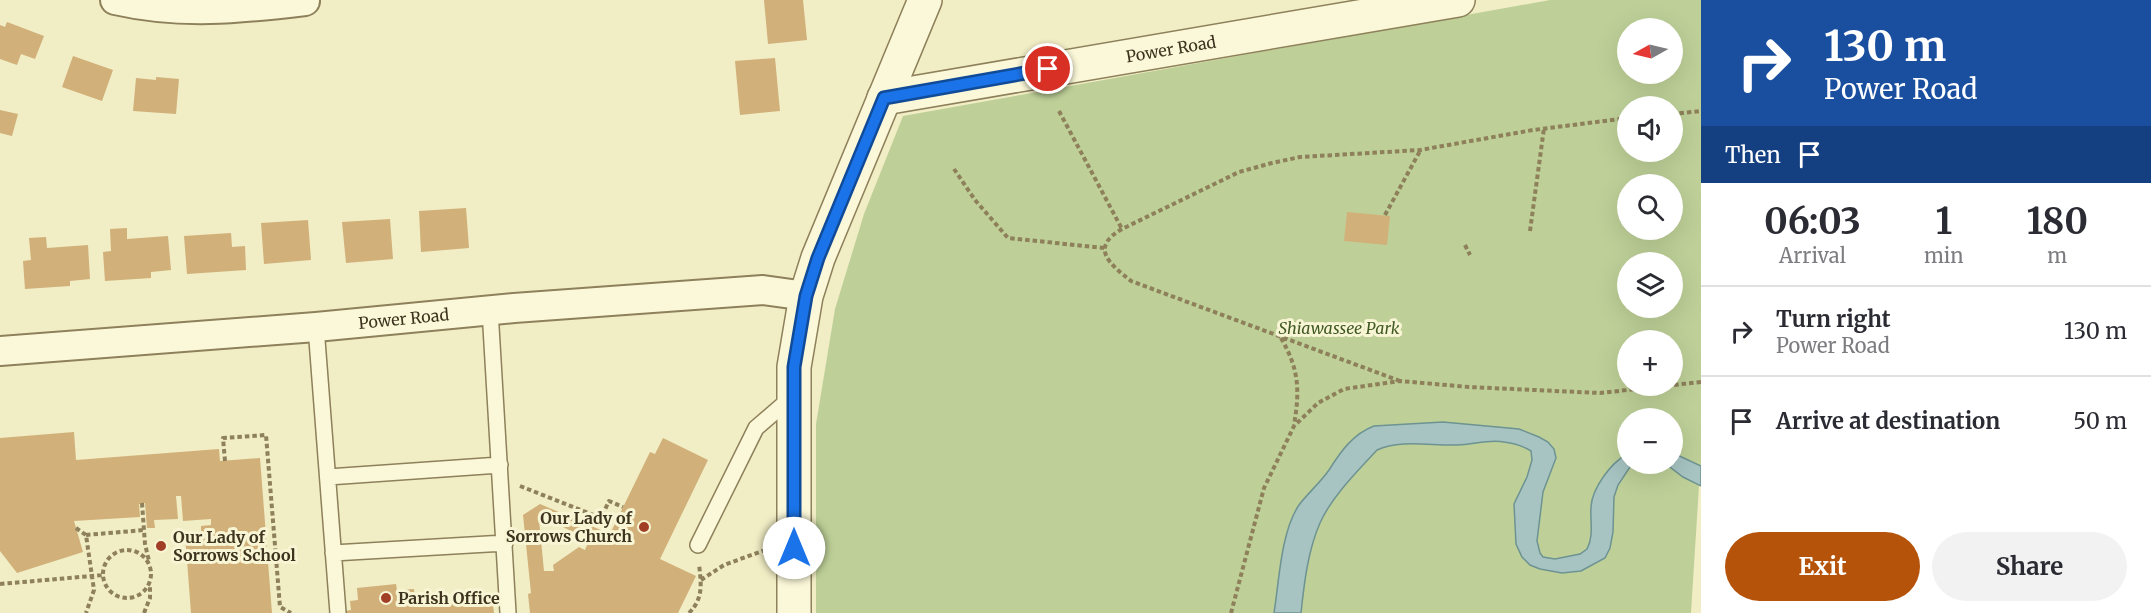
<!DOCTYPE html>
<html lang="en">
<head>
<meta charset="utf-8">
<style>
	body { margin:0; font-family:Merriweather,serif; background:#f2f2f3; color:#2b2b33; height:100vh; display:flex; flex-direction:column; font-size:22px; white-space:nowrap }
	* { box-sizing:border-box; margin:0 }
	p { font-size:20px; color:#7c7c81 }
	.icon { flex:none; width:33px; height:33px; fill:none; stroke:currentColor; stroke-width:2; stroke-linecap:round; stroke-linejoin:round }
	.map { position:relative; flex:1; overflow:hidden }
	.panel { display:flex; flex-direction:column; background:#fff; width:450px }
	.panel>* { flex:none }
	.hud { background:#1a4fa0; color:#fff; overflow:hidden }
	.needle { width:39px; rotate:262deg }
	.tools { position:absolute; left:1617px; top:18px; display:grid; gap:12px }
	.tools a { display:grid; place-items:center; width:66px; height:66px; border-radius:50%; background:#fff; box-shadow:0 6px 24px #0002; font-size:30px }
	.pin { position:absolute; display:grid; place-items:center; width:51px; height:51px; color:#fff; margin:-26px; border:3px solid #fff; border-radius:50%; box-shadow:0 2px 6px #0007 }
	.me { position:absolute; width:66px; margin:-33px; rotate:0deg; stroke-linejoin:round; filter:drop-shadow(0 0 4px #0008) }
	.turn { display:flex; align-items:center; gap:21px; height:126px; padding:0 24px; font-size:27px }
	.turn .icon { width:78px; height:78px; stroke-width:2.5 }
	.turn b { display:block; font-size:42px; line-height:51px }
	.then { display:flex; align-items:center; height:57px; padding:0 24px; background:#0003; gap:12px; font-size:22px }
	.eta { display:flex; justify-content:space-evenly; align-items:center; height:102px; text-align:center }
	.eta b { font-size:36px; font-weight:700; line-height:42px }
	.primary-button { display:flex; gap:12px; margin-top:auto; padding:12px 24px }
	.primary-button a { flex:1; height:69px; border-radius:36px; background:#b45309; color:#fff; font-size:24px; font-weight:700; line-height:69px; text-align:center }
	.primary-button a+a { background:#f2f2f3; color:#2b2b33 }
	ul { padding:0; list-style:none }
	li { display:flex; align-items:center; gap:18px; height:90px; padding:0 24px; border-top:2px solid #e1e1e2 }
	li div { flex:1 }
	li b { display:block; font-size:22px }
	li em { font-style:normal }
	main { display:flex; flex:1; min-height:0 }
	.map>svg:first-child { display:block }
	.green { fill:#bed098; fill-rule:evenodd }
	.water { fill:#a7c4c2; stroke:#6d9392; stroke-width:1.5 }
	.building { fill:#d1b079; fill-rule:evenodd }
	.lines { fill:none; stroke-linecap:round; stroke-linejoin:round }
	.service-casing { stroke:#8d805a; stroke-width:18 }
	.minor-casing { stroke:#8d805a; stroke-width:32 }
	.tertiary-casing { stroke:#8d805a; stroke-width:36 }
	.path { stroke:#8d805a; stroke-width:4; stroke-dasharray:4.5 3; stroke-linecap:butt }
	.service { stroke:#fbf8d9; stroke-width:15 }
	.minor { stroke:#fbf8d9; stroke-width:28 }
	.tertiary { stroke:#fbf8d9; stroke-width:33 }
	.route-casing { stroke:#114b97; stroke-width:15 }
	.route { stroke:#1a73e8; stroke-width:10 }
	.poi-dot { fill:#a03f26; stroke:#f8f5d5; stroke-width:2 }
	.labels { text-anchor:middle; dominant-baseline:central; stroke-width:6; stroke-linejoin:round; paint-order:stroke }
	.street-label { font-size:16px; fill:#3d331e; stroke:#f8f5d5 }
	.park-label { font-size:16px; font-style:italic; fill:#415a24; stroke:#f8f5d5 }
	.poi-label { font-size:16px; font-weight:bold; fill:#3d331e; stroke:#f8f5d5; text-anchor:start }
</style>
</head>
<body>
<main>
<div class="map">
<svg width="1701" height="613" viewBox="0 0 1701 613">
	<rect width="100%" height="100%" fill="#f1edc5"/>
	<path class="green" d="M1550,0H1701V486H1699L1691,613H816V424L835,309L864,214L903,116ZM1628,28H1672V74H1628ZM1628,106H1672V152H1628ZM1628,184H1672V230H1628ZM1628,262H1672V308H1628ZM1628,340H1672V386H1628ZM1628,418H1672V464H1628Z"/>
	<path class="water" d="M1443,422L1519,429L1539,437L1548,442L1554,449L1556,458L1543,492L1537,541L1540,553L1543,557L1555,559L1580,554L1587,549C1594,536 1590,522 1591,507C1592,488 1611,463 1627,454L1628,464H1632L1618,485L1614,497L1613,532L1610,548L1605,558L1581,571L1562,573L1540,569L1530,565L1522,557L1516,544L1514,504L1527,477L1532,460L1531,451C1523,446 1513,443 1504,442C1488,439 1473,445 1457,445C1432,446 1400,439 1377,450C1357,472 1332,496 1320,523C1308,550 1304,584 1301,613H1274C1279,582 1281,531 1299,505C1307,494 1320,483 1329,470C1341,451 1353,434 1374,426Z
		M1673,453L1701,466V486L1683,477L1666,464H1672Z"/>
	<path class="building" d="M764,0H803L807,40L768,44Z
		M7,22L44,36L35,59L21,54L17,65L0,59V25L5,27Z
		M73,56L113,70L102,101L62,87Z
		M775,58L780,111L740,115L735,61Z
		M156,77L179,79L176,114L133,111L136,78L156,80Z
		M0,110L18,114L12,136L0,133Z
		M466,208L469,248L421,252L419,211Z
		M1347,212L1390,216L1387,245L1344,241Z
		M390,219L393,259L346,263L342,222Z
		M308,220L311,260L264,264L261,223Z
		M127,228V239L168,236L171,270L151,272V278L105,281L103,252L111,251L110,229Z
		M231,233L232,247L245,246L246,270L187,274L184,236Z
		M46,237L47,248L88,245L90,279L70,281V286L25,289L23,261L31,260L29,238Z
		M74,432L76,460L219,449L220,461L260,458L272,613H191L185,534L201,533V526L211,525V519L183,521L181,496H176L178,519L154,520L155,528H147L145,503L139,504L140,517L74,521L83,552L17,573L0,551V438Z
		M663,438L708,460L660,559L696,576L678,613H530L528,594L531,593L523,515L540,504L610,534L650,452L655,454ZM543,517L589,540L585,550L579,547L553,565L554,571H544L539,520Z
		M396,584L397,590L414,589L415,602L492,596L494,613H345V611L351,610L350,601L358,600L357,588Z"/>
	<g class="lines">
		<g class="service-casing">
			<path id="service" d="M490,310L508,613
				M316,327L338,613
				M328,477L500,465
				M698,545L756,428L792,397
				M333,553L505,543"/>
		</g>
		<g class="minor-casing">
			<g id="minor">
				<path d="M115,0C181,15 239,9 305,1"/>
				<path id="s1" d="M0,351L316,327L514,308L763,290L806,296"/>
			</g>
		</g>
		<g class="tertiary-casing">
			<g id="tertiary">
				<path id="s2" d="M884,98L1458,0"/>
				<path d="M794,613V367L806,296L818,258L925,0"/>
			</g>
		</g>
		<path class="path" d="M1059,111L1122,229
			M1672,114L1701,111
			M954,169L975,200L1008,238L1104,248
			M1385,215L1420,151
			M1530,231L1544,128
			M1465,245L1470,255
			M1281,338C1299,369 1300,390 1294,425
			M1400,381L1131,281C1110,264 1089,248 1122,229L1239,172L1272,163L1300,157L1420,150L1533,130L1628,118
			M225,461L223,438L266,435L280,607L291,613
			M520,486L601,518L609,501L623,507
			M142,503L145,544L149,561
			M76,528L86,535L94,590L86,613
			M86,535L144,530
			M103 574a24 24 0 1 1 48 0a24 24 0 1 1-48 0Z
			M701,580L724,565L765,550
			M0,584L103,575
			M144,613L150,598V585
			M689,613C704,598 701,583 699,564
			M1231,613L1264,488L1294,426L1318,403L1344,389L1400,381L1469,387L1600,393L1701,382"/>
		<use href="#service" class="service"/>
		<use href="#minor" class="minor"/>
		<use href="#tertiary" class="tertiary"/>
	</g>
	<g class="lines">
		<g class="route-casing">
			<path id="route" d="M794,548V367L806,296L818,258L884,98L1048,69"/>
		</g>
		<use href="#route" class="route"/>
	</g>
	<g class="poi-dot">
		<circle cx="644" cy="527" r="6"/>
		<circle cx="161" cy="546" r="6"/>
		<circle cx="386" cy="598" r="6"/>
	</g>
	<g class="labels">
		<g class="street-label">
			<text stroke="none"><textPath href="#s2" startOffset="291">Power Road</textPath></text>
			<text stroke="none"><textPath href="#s1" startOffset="405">Power Road</textPath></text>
		</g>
		<g class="park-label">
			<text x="1339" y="328">Shiawassee Park</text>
		</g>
		<g class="poi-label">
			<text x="632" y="518" text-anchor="end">Our Lady of<tspan x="632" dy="18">Sorrows Church</tspan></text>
			<text x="173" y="537">Our Lady of<tspan x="173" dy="18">Sorrows School</tspan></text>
			<text x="398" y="598">Parish Office</text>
		</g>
	</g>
</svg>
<div class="tools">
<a><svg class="needle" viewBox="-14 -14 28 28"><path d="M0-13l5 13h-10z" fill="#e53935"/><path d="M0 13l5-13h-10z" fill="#7c7c81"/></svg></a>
<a><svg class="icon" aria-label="sound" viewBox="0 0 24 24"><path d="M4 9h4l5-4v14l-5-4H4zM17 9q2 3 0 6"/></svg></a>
<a><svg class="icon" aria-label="search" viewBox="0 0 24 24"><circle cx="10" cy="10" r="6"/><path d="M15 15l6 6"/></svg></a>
<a><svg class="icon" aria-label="layers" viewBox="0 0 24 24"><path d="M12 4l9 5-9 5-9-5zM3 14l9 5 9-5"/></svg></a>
<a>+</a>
<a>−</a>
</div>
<div class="pin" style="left:1048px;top:69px;background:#d93025"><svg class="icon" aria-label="arrive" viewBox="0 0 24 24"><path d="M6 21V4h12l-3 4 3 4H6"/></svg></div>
<svg class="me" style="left:794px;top:548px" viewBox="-20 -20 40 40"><circle r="19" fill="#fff"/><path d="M0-13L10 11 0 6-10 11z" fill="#1a73e8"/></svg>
</div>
<section class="panel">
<div class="hud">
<div class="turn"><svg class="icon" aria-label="right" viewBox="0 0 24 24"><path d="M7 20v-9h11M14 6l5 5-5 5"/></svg><div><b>130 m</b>Power Road</div></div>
<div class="then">Then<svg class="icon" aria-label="arrive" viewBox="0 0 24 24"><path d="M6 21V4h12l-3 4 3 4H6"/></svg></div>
</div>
<div class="eta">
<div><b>06:03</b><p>Arrival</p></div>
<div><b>1</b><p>min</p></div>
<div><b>180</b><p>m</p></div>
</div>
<ul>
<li><svg class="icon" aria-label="right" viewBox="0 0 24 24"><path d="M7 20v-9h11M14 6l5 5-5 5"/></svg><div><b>Turn right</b><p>Power Road</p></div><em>130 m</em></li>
<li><svg class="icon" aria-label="arrive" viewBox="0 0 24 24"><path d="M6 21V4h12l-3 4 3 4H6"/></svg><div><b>Arrive at destination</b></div><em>50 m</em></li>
</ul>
<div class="primary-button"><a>Exit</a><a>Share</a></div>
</section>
</main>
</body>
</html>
